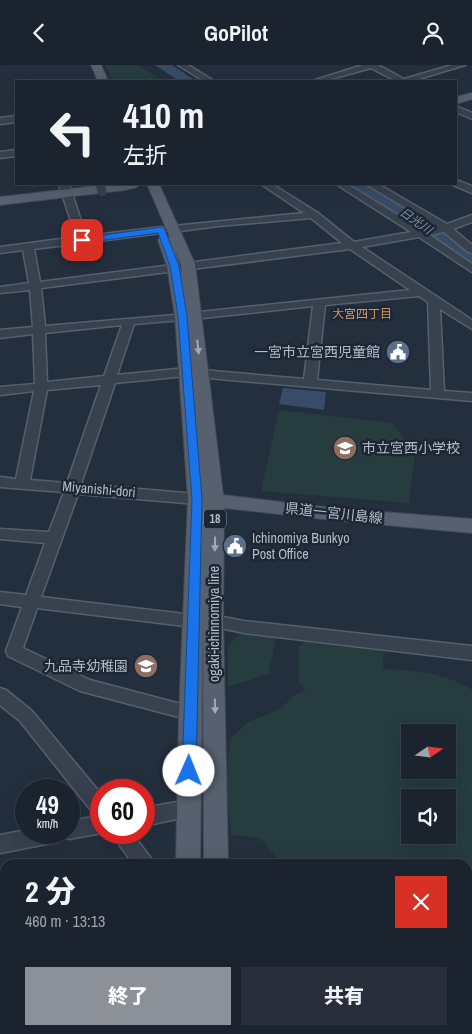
<!DOCTYPE html>
<html lang="ja">
<head>
<meta charset="utf-8">
<style>
	body { margin:0; font-family:"Archivo Narrow","Noto Sans JP",sans-serif; background:#282f3a; color:#f1f3f6; height:100vh; display:flex; flex-direction:column; font-size:19px; white-space:nowrap }
	* { box-sizing:border-box; margin:0 }
	p { font-size:16px; color:#a0a4aa }
	.icon { flex:none; width:28px; height:28px; fill:none; stroke:currentColor; stroke-width:2; stroke-linecap:round; stroke-linejoin:round }
	.map { position:relative; flex:1; overflow:hidden }
	.drawer { position:absolute; left:0px; top:794px; width:472px; height:176px; display:flex; flex-direction:column; background:#1b232e; border-radius:15px 15px 0 0; box-shadow:0 5px 20px #0002,0 0 0 1px #39404a }
	.drawer>* { flex:none }
	.guide { position:absolute; left:15px; top:15px; width:442px; height:105px; border-radius:0px; box-shadow:0 5px 20px #0002,0 0 0 1px #39404a; background:#1b232e; color:#f1f3f6; overflow:hidden }
	.needle { width:32px; rotate:76deg }
	.buttons { position:absolute; left:401px; top:659px; display:grid; gap:10px }
	.buttons a { display:grid; place-items:center; width:55px; height:55px; border-radius:0px; background:#1b232e; box-shadow:0 5px 20px #0002,0 0 0 1px #39404a; font-size:25px }
	.speed { position:absolute; left:15px; top:714px; display:flex; gap:10px; font-size:25px; font-weight:700; text-align:center }
	.speed>* { display:grid; place-content:center; width:65px; height:65px; border-radius:50%; background:#1b232e; box-shadow:0 5px 20px #0002,0 0 0 1px #39404a; line-height:1 }
	.speed small { font-size:12px; font-weight:400 }
	.speed .limit { border:8px solid #d22; background:#fff; color:#111 }
	.pin { position:absolute; display:grid; place-items:center; width:42px; height:42px; color:#fff; margin:-21px; border-radius:10px; box-shadow:0 2px 8px #0006 }
	.me { position:absolute; width:55px; margin:-28px; rotate:1deg; stroke-linejoin:round; filter:drop-shadow(0 0 4px #0008) }
	.turn { display:flex; align-items:center; gap:18px; height:105px; padding:0 25px; font-size:22px }
	.turn .icon { width:65px; height:65px; stroke-width:2.5 }
	.turn b { display:block; font-size:35px; line-height:42px }
	.round { display:grid; place-items:center; flex:none; width:52px; height:52px; border-radius:0px; background:#282f3a }
	.overview { display:flex; align-items:center; justify-content:space-between; height:85px; padding:0 25px }
	h1 { font-size:30px; font-weight:800; line-height:38px }
	.cta { display:flex; gap:10px; margin-top:auto; padding:10px 25px }
	.cta a { flex:1; height:58px; border-radius:0px; background:#8c9099; color:#fff; font-size:20px; font-weight:800; line-height:58px; text-align:center }
	.cta a+a { background:#282f3a; color:#f1f3f6 }
	header { display:flex; justify-content:space-between; align-items:center; height:65px; padding:0 25px; background:#1b232e; font-size:22px; font-weight:800 }
	.map>svg:first-child { display:block }
	.green { fill:#263c3f; fill-rule:evenodd }
	.water { fill:#394c67 }
	.lines { fill:none; stroke-linecap:round; stroke-linejoin:round }
	.river { fill:#394c67; fill-rule:evenodd }
	.minor-casing { stroke:#565f6c; stroke-width:3 }
	.major-casing { stroke:#414a57; stroke-width:2 }
	.minor { fill:#38414e; fill-rule:evenodd }
	.major { fill:#56606e; fill-rule:evenodd }
	.minor-bridge-casing { stroke:#565f6c; stroke-width:11; stroke-linecap:butt }
	.minor-bridge { stroke:#38414e; stroke-width:9 }
	.oneway { fill:#a1aab7 }
	.route { fill:#1a73e8; stroke:#114b97 }
	.labels { text-anchor:middle; dominant-baseline:central; stroke-width:5; stroke-linejoin:round; paint-order:stroke }
	.far-water-label { font-size:12px; font-style:italic; fill:#7c92b1; stroke:#1d2633 }
	.far-neighbourhood-label { font-size:12px; fill:#d59563; stroke:#1d2633 }
	.shield { fill:#1d2633; stroke:#878f9c; stroke-width:1 }
	.shield-label { font-size:12px; font-weight:bold; fill:#b4bcc9 }
	.poi-label { font-size:14px; fill:#b4bcc9; stroke:#1d2633; text-anchor:end }
	.street-label { font-size:14px; fill:#b4bcc9; stroke:#1d2633 }
</style>
</head>
<body>
<header><svg class="icon" aria-label="back" viewBox="0 0 24 24"><path d="M15 5l-7 7 7 7"/></svg>GoPilot<svg class="icon" aria-label="person" viewBox="0 0 24 24"><circle cx="12" cy="8" r="4"/><path d="M4 21q1-7 8-7t8 7"/></svg></header>
<div class="map">
<svg width="472" height="969" viewBox="0 0 472 969">
	<rect width="100%" height="100%" fill="#242f3e"/>
	<path class="green" d="M105,0H137L163,16H113Z
		M279,345L393,358L415,389L409,438L261,426Z
		M244,562L278,566L268,609L228,622V582Z
		M313,570L384,578L383,604C413,605 446,608 472,625V969H440L436,965H468V799H242V796L282,798L260,773L231,770L225,714L231,673L248,657L280,644L293,631L306,625L299,617V582ZM410,668H448V705H410ZM410,732H448V770H410Z
		M246,965H394L388,969H247Z"/>
	<path class="water" d="M283,323L326,327L324,345L279,339Z"/>
	<g class="lines">
		<path class="river" d="M155,0H172L196,16H179Z
			M350,119H370L409,142L472,187V202L465,200L397,150L352,123Z"/>
		<g class="minor-casing">
			<path id="minor" d="M178,0H188L214,16H204Z
				M363,0H378L404,14L452,0H465L412,16H396L371,3L324,16H312Z
				M456,41L472,48V54L456,47Z
				M16,51V57L0,59V53Z
				M16,85V91L0,93V87Z
				M456,115L472,121V128L453,120L452,119H456Z
				M59,119H69L86,171L162,162L167,165L162,168L34,184L40,217L342,178L311,153L218,161L173,167L168,164L173,161L304,148L261,119H272L318,148L354,177L411,167L336,119H347L422,165L437,162L366,119H378L447,159L472,150V157L453,164L472,180V188L468,187L444,167L430,170L472,199V207L419,172L362,182L472,255V264L440,244L444,326L472,328V336L197,312L195,309L201,305L304,314L313,241L194,254L190,252L188,250L190,248L410,225L350,184L41,223L45,261L186,249L188,251L182,255L134,259L117,310L186,303L192,307L186,311L115,318L81,419L197,429L202,430L204,434L202,438L197,439L78,429L41,532L193,550L199,552L201,556L199,560L193,562L37,543L23,583L90,615L196,643L199,648L196,653L190,655L80,626L8,591L6,586L22,542L0,539V527L26,530L45,478L0,474V464L49,467L64,427L0,422V412L16,414L34,326L0,330V322L35,319L33,269L0,273V265L33,262L30,225L0,228V222L29,218L23,185L0,188V182L76,172ZM419,231L428,237L431,325L317,315L325,240ZM122,260L104,311L47,317L45,268ZM101,320L67,418L30,415L47,325Z
				M213,550L244,556L472,581V595L244,568L207,560L205,556L207,552Z
				M0,623L6,625L32,646L101,729L102,768L69,774L65,772L57,777L0,788V770L26,765V768H69V756L99,751L94,749L20,656L0,640Z
				M188,735L195,738L197,744L195,750L144,761V743Z
				M111,768H132L155,799H133Z
				M5,874V894L0,895V875Z
				M0,899L5,902V965H14V969H0Z"/>
		</g>
		<g class="major-casing">
			<path id="major" d="M91,0H101L108,16H98Z
				M472,28V34L456,39V32Z
				M113,119H139L137,122L125,125L0,140V132Z
				M147,119H159L195,199L223,430L332,443L472,454V468L332,455L224,443L223,556L228,799H204L203,557L200,799H176L179,648L188,434L175,251L167,201L158,175L160,172H170ZM175,185L181,199L182,209Z
				M172,965H200V969H172Z
				M203,965H231V969H203Z"/>
		</g>
		<use href="#minor" class="minor"/>
		<use href="#major" class="major"/>
		<g class="minor-bridge-casing">
			<path id="minor-bridge" d="M100,119L102,127"/>
		</g>
		<use href="#minor-bridge" class="minor-bridge"/>
	</g>
	<defs><path id="oneway-solid" d="M-6-.8H1V-3.2L6.5 0L1 3.2V.8H-6Z" transform="scale(1.25)"/></defs>
	<g class="oneway">
		<use href="#oneway-solid" transform="translate(198 282) rotate(84)"/>
		<use href="#oneway-solid" transform="translate(215 479) rotate(91)"/>
		<use href="#oneway-solid" transform="translate(215 641) rotate(89)"/>
	</g>
	<path class="route" d="M162,162L165,165L179,201L187,251L202,434L196,706L194,710L189,712L184,710L182,706L192,434L178,251L170,201L158,168L82,178L78,175L82,173Z"/>
	<defs>
		<g id="civic-disc" transform="scale(1.25)"><circle r="9.5" fill="#5c6f8a" stroke="#1d2633"/><path d="M-.6-6.5H3V-4.5H.6V-3L4-1V1h2V6H-6V1h2V-1L-.6-3ZM-1.2 2.5V6h2.4V2.5Z" fill="#fff"/></g>
		<g id="school-disc" transform="scale(1.25)"><circle r="9.5" fill="#8d6e63" stroke="#1d2633"/><path d="M0-5L7-2L0 1L-7-2ZM-4 1L0 2.5L4 1V4Q0 6-4 4Z" fill="#fff"/></g>
	</defs>
	<g fill-rule="evenodd">
		<use href="#civic-disc" x="398" y="287"/>
		<use href="#school-disc" x="345" y="383"/>
		<use href="#civic-disc" x="235" y="481"/>
		<use href="#school-disc" x="146" y="601"/>
	</g>
	<g class="labels">
		<g class="far-water-label">
			<text transform="translate(416 156) rotate(35)">日光川</text>
		</g>
		<g class="far-neighbourhood-label">
			<text x="362" y="249">大宮四丁目</text>
		</g>
		<rect class="shield" x="204" y="444.5" width="22" height="19" rx="4"/>
		<g class="shield-label">
			<text x="215" y="454">18</text>
		</g>
		<g class="poi-label">
			<text x="380" y="287">一宮市立宮西児童館</text>
			<text x="362" y="383" text-anchor="start">市立宮西小学校</text>
			<text x="252" y="473" text-anchor="start">Ichinomiya Bunkyo<tspan x="252" dy="16">Post Office</tspan></text>
			<text x="128" y="601">九品寺幼稚園</text>
		</g>
		<g class="street-label">
			<text transform="translate(99 424) rotate(5)">Miyanishi-dori</text>
			<text transform="translate(334 448) rotate(6)">県道一宮川島線</text>
			<text transform="translate(214 559) rotate(-90)">ogaki-ichinnomiya line</text>
		</g>
	</g>
</svg>
<div class="buttons">
<a><svg class="needle" viewBox="-14 -14 28 28"><path d="M0-13l5 13h-10z" fill="#e53935"/><path d="M0 13l5-13h-10z" fill="#a0a4aa"/></svg></a>
<a><svg class="icon" aria-label="sound" viewBox="0 0 24 24"><path d="M4 9h4l5-4v14l-5-4H4zM17 9q2 3 0 6"/></svg></a>
</div>
<div class="speed"><div>49<small>km/h</small></div><div class="limit">60</div></div>
<div class="pin" style="left:82px;top:175px;background:#d93025"><svg class="icon" aria-label="arrive" viewBox="0 0 24 24"><path d="M6 21V4h12l-3 4 3 4H6"/></svg></div>
<svg class="me" style="left:189px;top:706px" viewBox="-20 -20 40 40"><circle r="19" fill="#fff"/><path d="M0-13L10 11 0 6-10 11z" fill="#1a73e8"/></svg>
<div class="guide">
<div class="turn"><svg class="icon" aria-label="left" viewBox="0 0 24 24"><path d="M17 20v-9H6M10 6l-5 5 5 5"/></svg><div><b>410 m</b>左折</div></div>
</div>
<section class="drawer">
<div class="overview"><div><h1>2 分</h1><p>460 m · 13:13</p></div><a class="round" style="background:#d93025;color:#fff"><svg class="icon" aria-label="close" viewBox="0 0 24 24"><path d="M6 6l12 12M18 6L6 18"/></svg></a></div>
<div class="cta"><a>終了</a><a>共有</a></div>
</section>
</div>
</body>
</html>
